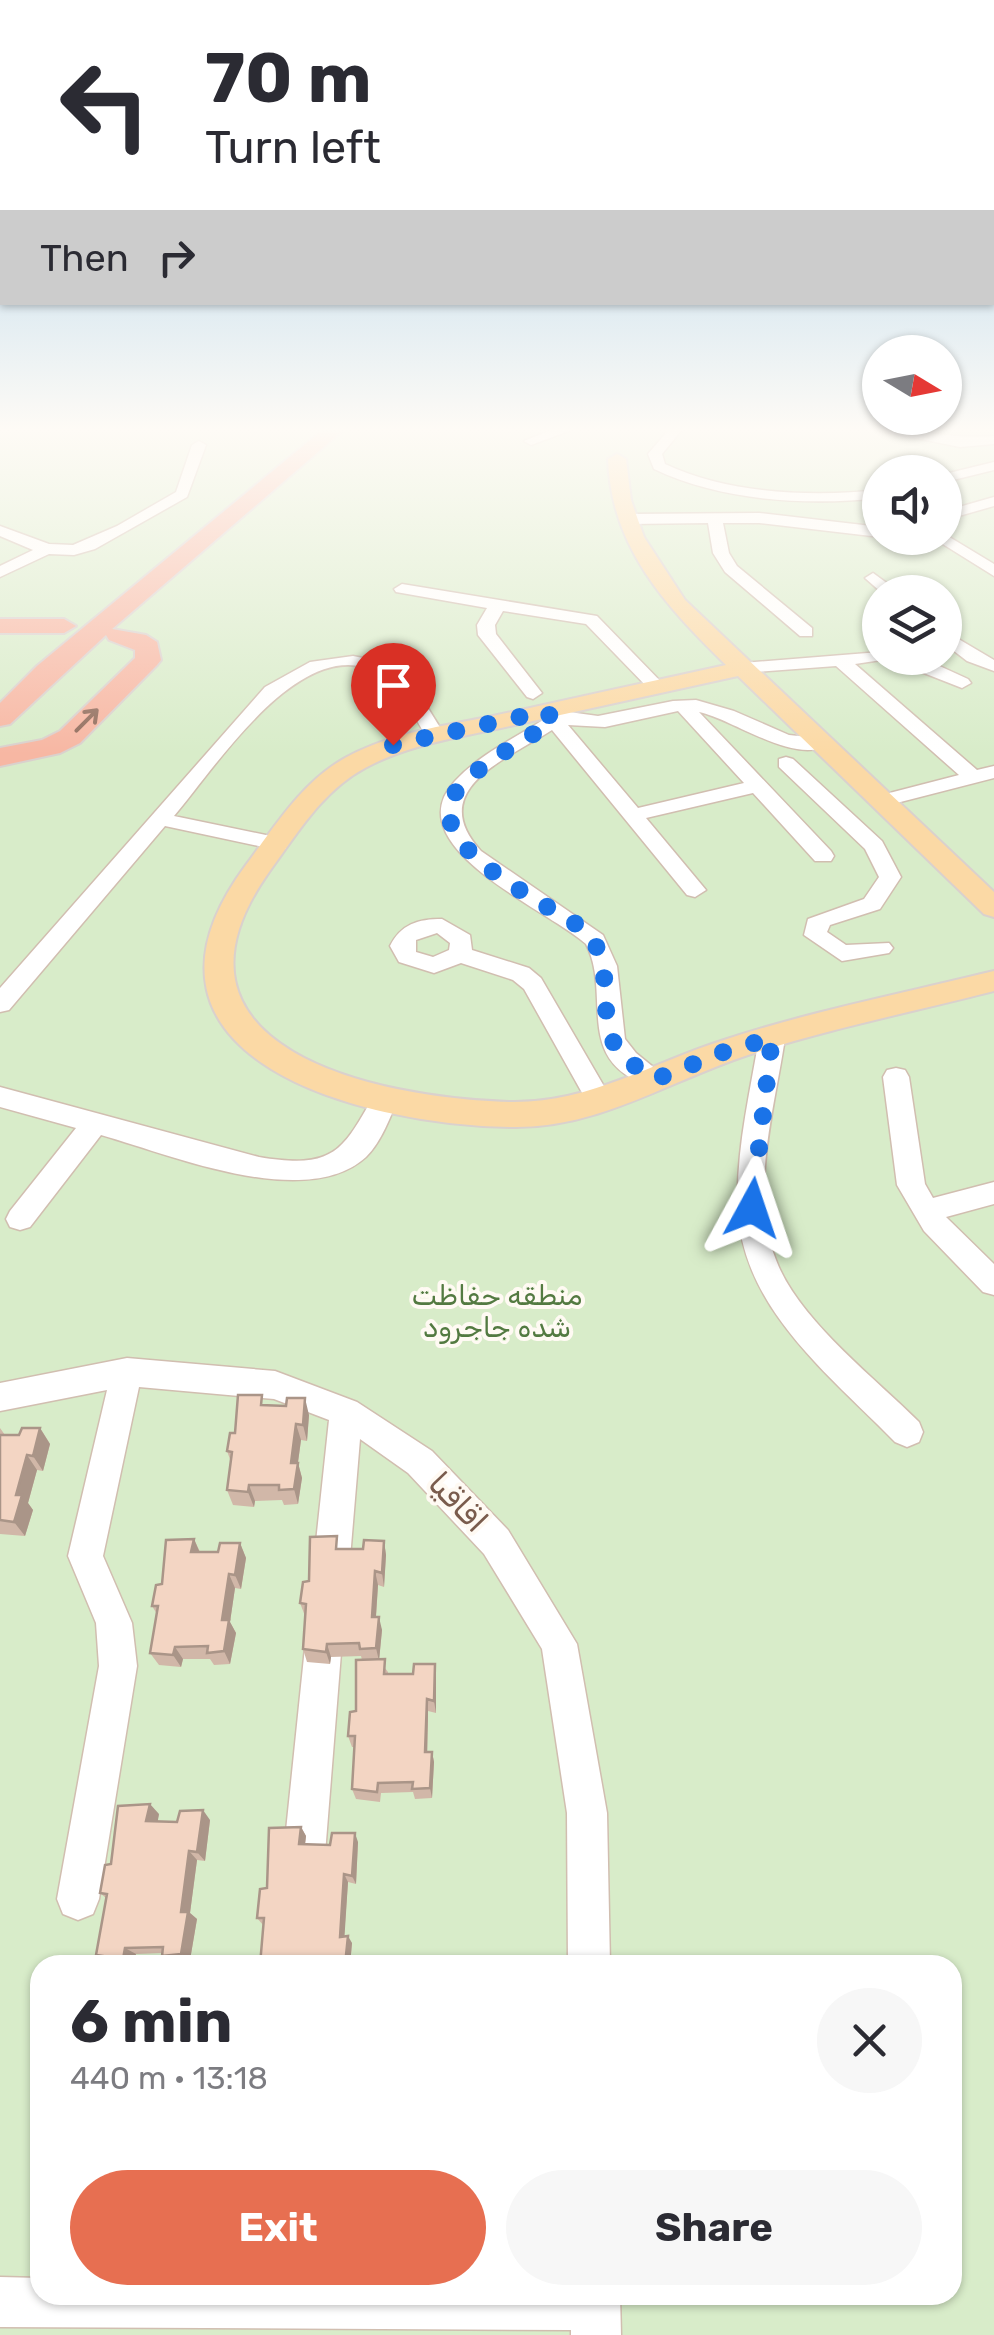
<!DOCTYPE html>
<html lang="en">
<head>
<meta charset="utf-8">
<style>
	body { margin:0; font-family:Rubik,"Noto Naskh Arabic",sans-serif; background:#f7f7f7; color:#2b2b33; height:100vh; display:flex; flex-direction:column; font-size:38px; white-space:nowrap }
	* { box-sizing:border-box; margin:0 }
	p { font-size:32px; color:#7c7c81 }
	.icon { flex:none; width:55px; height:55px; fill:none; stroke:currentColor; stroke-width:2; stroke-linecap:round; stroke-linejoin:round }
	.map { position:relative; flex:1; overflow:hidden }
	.sheet { position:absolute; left:30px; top:1955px; width:932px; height:350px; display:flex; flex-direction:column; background:#fff; border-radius:30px; box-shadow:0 2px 8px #0004 }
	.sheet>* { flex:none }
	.hud { position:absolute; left:0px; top:0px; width:995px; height:305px; box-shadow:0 2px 8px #0004; background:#fff; color:#2b2b33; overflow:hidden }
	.needle { width:65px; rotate:100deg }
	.buttons { position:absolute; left:862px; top:335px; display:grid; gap:20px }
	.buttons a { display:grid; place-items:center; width:100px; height:100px; border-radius:50%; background:#fff; box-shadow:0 2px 8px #0004; font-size:50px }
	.pin { position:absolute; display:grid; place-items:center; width:85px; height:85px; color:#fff; margin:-102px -42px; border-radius:50% 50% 50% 0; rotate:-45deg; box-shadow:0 0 10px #0007 }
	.pin .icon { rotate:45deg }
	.me { position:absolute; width:110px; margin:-55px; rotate:5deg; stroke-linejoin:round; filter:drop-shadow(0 0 8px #0008) }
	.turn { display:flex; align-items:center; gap:35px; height:210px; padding:0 40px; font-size:45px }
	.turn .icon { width:130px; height:130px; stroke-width:2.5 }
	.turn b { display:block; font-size:70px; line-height:85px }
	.then { display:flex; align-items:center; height:95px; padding:0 40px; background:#0003; gap:20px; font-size:38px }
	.round { display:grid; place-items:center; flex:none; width:105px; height:105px; border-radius:52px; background:#f7f7f7 }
	.summary { display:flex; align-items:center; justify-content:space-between; height:170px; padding:0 40px }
	h1 { font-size:60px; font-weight:700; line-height:75px }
	.action { display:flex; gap:20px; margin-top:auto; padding:20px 40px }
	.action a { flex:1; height:115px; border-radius:60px; background:#e76f51; color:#fff; font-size:40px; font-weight:700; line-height:115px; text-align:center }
	.action a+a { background:#f7f7f7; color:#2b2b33 }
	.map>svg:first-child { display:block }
	.green { fill:#d8ecc9; fill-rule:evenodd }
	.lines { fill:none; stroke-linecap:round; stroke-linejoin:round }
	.minor-casing { stroke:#d1beb0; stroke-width:3 }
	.major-casing { stroke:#dad1cd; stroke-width:4 }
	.highway-casing { stroke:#dad1cd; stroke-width:4 }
	.minor { fill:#fff; fill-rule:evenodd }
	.major { fill:#fbd9a5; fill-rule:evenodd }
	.highway { fill:#f7b7a3; fill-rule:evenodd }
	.wall { fill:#d1b7a8 }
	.shaded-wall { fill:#aa9588 }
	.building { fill:#f3d5c3; stroke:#aa9588; stroke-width:2.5 }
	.oneway { stroke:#936e5e }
	.route { stroke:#1a73e8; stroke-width:18; stroke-dasharray:0 32.4 }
	.labels { text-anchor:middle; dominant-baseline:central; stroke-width:8; stroke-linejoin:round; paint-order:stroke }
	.park-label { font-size:28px; fill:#537a41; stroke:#fffaf3 }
	.near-street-label { font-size:32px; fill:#7a5c4d; stroke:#fffaf3 }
</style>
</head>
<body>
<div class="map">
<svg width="994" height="2335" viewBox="0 0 994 2335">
	<rect width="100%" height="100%" fill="#fdf6ec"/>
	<path class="green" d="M0,427H994V2335H0ZM880,472H945V538H880ZM880,592H945V658H880ZM40,1965H952V2295H40Z"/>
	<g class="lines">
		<g class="minor-casing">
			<path id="minor" d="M559,427H579L531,445L524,441Z
				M671,427H684L662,454L665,464C729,494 811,497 880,490V498C807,506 721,501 654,469L648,454Z
				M861,427C906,427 949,440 994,436V444L960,447Z
				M199,441L206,445L187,497L95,549L74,555L49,554L0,577V566L33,550L0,536V526L49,544L73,545L117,526L176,492L192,445Z
				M994,462V470L945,482V474Z
				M994,497V506L945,520V511Z
				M759,513L880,527V537L759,523H723L729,553L737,566L812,628V636H800L725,572L713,553L708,523L628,524L620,519L628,514Z
				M946,535L994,564V576L933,538Z
				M873,573L899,592H881L865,578Z
				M402,584L597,616L666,687L657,692L651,691L586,624L503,611L495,625L496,634L542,693L533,699L527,697L478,635L477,625L487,608L396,592L394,589Z
				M945,631L994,660V671L967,661L945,644Z
				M880,652V658H922L968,679L971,683L962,688L888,659L855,664L977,770L994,766V778L881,807L874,805V797L959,775L836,666L742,673L733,668L742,663Z
				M353,656C408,665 417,692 445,735L442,739H428C414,718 405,691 383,676C306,625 216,767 174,816L285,839L288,844L285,849L277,850L165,826L9,1010L0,1012V988L265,687L310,662Z
				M696,700L734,711L789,735L827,739L830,743C799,768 733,719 699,712L831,851L834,856L831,861H815L753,793L646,818L706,890L695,897L687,895L552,730C505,760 425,790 481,851L603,935L617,966L625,1039L636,1053L668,1079L664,1086L655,1088C570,1063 613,996 586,944C547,909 394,846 455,781C479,755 513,739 543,720L538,712L540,708L598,716L673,701ZM678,711L744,783L638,808L568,725L605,727Z
				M786,757L793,759L882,841L901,877L880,909L830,925L827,932L846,945L889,943L893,948L889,953L842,961L804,935L808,919L864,899L879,877L865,849L779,767V759Z
				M442,919L470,935L472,950L529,968L541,978L612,1100L608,1107H590L524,989L513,980L461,963L434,973L399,962L390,946C401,924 418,919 442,919ZM437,933L450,943L449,950L433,957L416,952V940Z
				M772,1029L785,1038C775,1107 749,1192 776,1260C798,1319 874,1377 919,1422L923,1432L919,1442L907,1447L895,1442C831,1376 740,1307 738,1206C736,1149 750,1093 759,1038Z
				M896,1068L905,1070L909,1077L925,1184L933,1198L994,1182V1204L946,1217L994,1264V1295L983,1292L924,1231L897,1185L883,1077L887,1070Z
				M0,1087L259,1157C336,1170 343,1150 377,1090H395L399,1097C390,1117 382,1141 366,1157C306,1212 169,1154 101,1135L30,1227L20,1230L10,1227L6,1219L10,1211L76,1128L0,1107Z
				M127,1358L275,1371L357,1402L432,1451L508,1530L577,1644L607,1813L610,1965H568L567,1813L542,1649L484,1554L408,1473L360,1439L349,1570L343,1582L331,1587L319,1582L313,1570L329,1420L274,1399L139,1387L103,1556L132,1623L137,1666L99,1899L93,1914L78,1920L63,1914L57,1899L99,1666L96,1623L68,1556L107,1390L0,1411V1383Z
				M325,1610L338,1615L343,1628L323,1879L317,1894L302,1900L287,1894L281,1879L307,1628L312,1615Z
				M0,2277L40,2278V2295H620L621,2335H571V2330L0,2327Z"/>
		</g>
		<g class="major-casing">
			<path id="major" d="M617,454L626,459L631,500L644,537L685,600L994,892V917L984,914L738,676C662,693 586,709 510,726C461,737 409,744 365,768C322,791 297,834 269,872C144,1049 379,1098 509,1102C588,1104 651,1063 724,1040C812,1011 904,993 994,971V991C912,1012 828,1029 748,1055C669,1081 599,1128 514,1127C367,1126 102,1060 246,865C275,826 302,782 345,758C390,733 443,726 493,716C571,699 648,682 726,665C666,606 611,548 608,459Z"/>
		</g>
		<g class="highway-casing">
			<path id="highway" d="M326,427H347L112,629L146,635L157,642L161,660L157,665L80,743L60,753L0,766V748L42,740L60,731L135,658V650L109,640L106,635L10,724L0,726V703L37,666Z
				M0,619H64L76,626L64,633H0Z"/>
		</g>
		<use href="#minor" class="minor"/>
		<use href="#major" class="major"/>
		<use href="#highway" class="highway"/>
	</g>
	<path class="wall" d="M266,1405L309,1415L307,1441L301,1440L298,1463L302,1478L298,1504L284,1505L282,1500L255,1501L254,1507L233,1505L227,1490L231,1462L227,1451L235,1433Z
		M0,1428L5,1435H19L40,1428L50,1444L43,1471L37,1470L28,1503L33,1510L25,1536L0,1534Z
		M194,1539L200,1552H218L240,1543L246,1558L241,1589L235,1588L230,1622L236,1633L230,1664L214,1665L210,1659H183L181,1667L159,1665L150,1653L157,1614L152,1606L162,1584Z
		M384,1541L386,1555L384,1587L378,1585L376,1617L382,1630L379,1660L388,1672V1674H413L435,1664L436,1677V1713L428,1711L427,1752H432L434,1762L432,1798L415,1799L413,1792L381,1793L380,1802L356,1799L352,1789L354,1747H352L348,1736L356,1711L362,1660L361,1656L331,1657L330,1664L307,1662L303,1649L305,1616L300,1603L309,1581L340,1549H363Z
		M159,1814L157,1822L210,1820L205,1861L197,1860L190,1913L197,1919L190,1960L171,1962L162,1956V1953L136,1954L133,1965L107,1962L96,1955L106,1898L100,1893L111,1864Z
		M301,1827L306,1836L305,1844L330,1845L358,1842L356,1884L348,1882L344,1937L352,1943L350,1965H260L263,1925L257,1918L267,1888Z"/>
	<path class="shaded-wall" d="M305,1398L309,1415L307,1441L303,1425Z
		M296,1424L301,1440L297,1469L298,1463L302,1478L298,1504L294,1489L291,1463Z
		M40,1428L50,1444L43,1471L33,1456Z
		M27,1455L37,1470L28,1503L33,1510L25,1536L14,1522L16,1495Z
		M249,1485L255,1501L254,1507L248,1492Z
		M194,1539L200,1553L191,1552Z
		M384,1541L386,1555L384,1587L382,1573Z
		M240,1543L246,1558L241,1589L235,1575Z
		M375,1571L378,1585L375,1630L372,1617Z
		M229,1574L235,1588L230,1622L236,1633L230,1664L224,1651L222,1620Z
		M379,1617L382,1630L379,1661L376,1648Z
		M327,1644L331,1657L330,1664L326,1652Z
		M175,1647L183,1659L181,1667L173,1655Z
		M435,1664L436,1677V1713L434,1701Z
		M427,1699L428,1711L427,1763L425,1752Z
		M432,1752L434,1762L432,1798L430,1788Z
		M150,1804L159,1814L156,1831L146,1821Z
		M203,1810L210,1820L205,1861L197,1852Z
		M301,1827L306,1836L304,1853L299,1844Z
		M355,1833L358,1842L356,1884L352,1876Z
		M189,1851L197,1860L190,1913L197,1919L190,1960L181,1954V1912Z
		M344,1874L348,1882L344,1944L340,1937Z
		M348,1936L352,1943L350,1965H345Z
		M125,1948L136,1954L133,1965L123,1959Z"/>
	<path class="building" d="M238,1395H262L261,1405L286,1406L287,1398H305L303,1425L296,1424L291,1463H298L294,1489L279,1490V1485H249L248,1492L227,1490L232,1452L227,1451L230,1433H235Z
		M22,1428H40L33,1456L27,1455L16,1495H22L14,1522L0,1520V1435H19Z
		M337,1536L336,1549H363L364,1540L384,1541L382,1573L375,1571L372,1617H379L376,1648L360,1649L359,1643L327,1644L326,1652L303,1649L306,1604L300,1603L303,1582L309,1581L310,1537Z
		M194,1539L191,1552H218L220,1543H240L235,1575L229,1574L222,1620H229L224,1651L207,1653L208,1646L175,1647L173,1655L150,1653L158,1606H152L156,1585L162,1584L166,1540Z
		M385,1659L384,1674H413L414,1664H435L434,1701L427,1699L425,1752H432L430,1788L412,1789L413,1782L378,1783L377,1792L352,1789L355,1736H348L350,1712L356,1711V1660Z
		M150,1804L146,1821L177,1822L180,1811L203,1810L197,1852L189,1851L181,1912H188L181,1954L162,1956L163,1947L125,1948L123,1959L96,1955L107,1894L100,1893L105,1865L111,1864L118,1806Z
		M301,1827L299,1844L330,1845L332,1833H355L352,1876L344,1874L340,1937L348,1936L345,1965H260L264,1918H257L260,1889L267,1888L269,1828Z"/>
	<defs><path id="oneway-shaft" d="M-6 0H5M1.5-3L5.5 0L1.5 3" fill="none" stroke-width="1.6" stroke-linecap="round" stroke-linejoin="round" transform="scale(2.5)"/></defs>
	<use class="oneway" href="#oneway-shaft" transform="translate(87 720) rotate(-45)"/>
	<linearGradient id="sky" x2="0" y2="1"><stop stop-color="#97c7e8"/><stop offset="0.57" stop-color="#fefbf6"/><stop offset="1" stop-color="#fefbf6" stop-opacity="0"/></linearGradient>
	<rect width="994" height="754" fill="url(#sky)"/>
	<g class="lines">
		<path class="route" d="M393,745L546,711L554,721C524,741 483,761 459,788C412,842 546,903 582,928C619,961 594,1010 617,1049C625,1062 643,1070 656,1079L726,1051L772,1038L752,1208"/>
	</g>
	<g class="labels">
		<g class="park-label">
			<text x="497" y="1295">منطقه حفاظت<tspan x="497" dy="32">شده جاجرود</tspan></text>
		</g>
		<g class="near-street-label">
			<text transform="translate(458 1502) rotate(46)">اقاقیا</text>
		</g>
	</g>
</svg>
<div class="buttons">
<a><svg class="needle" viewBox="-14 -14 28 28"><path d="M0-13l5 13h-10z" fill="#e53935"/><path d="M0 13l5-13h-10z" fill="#7c7c81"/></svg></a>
<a><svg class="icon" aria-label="sound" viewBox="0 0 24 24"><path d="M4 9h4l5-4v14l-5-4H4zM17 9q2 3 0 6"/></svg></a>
<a><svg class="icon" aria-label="layers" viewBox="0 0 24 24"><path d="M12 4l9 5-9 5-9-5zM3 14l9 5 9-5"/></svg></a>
</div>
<div class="pin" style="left:393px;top:745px;background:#d93025"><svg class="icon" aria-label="arrive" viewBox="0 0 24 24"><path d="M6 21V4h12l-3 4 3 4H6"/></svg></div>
<svg class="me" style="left:752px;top:1208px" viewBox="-20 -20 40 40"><path d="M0-17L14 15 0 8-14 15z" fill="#1a73e8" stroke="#fff" stroke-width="4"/></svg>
<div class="hud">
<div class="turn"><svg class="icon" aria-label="left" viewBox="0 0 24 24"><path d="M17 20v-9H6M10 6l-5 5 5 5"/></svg><div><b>70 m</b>Turn left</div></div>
<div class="then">Then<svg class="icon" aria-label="right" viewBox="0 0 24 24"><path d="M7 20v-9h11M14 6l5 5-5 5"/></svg></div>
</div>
<section class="sheet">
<div class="summary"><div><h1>6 min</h1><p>440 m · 13:18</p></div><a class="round"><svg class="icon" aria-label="close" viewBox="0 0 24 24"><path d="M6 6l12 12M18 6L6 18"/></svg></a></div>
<div class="action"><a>Exit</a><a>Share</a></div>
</section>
</div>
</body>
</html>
